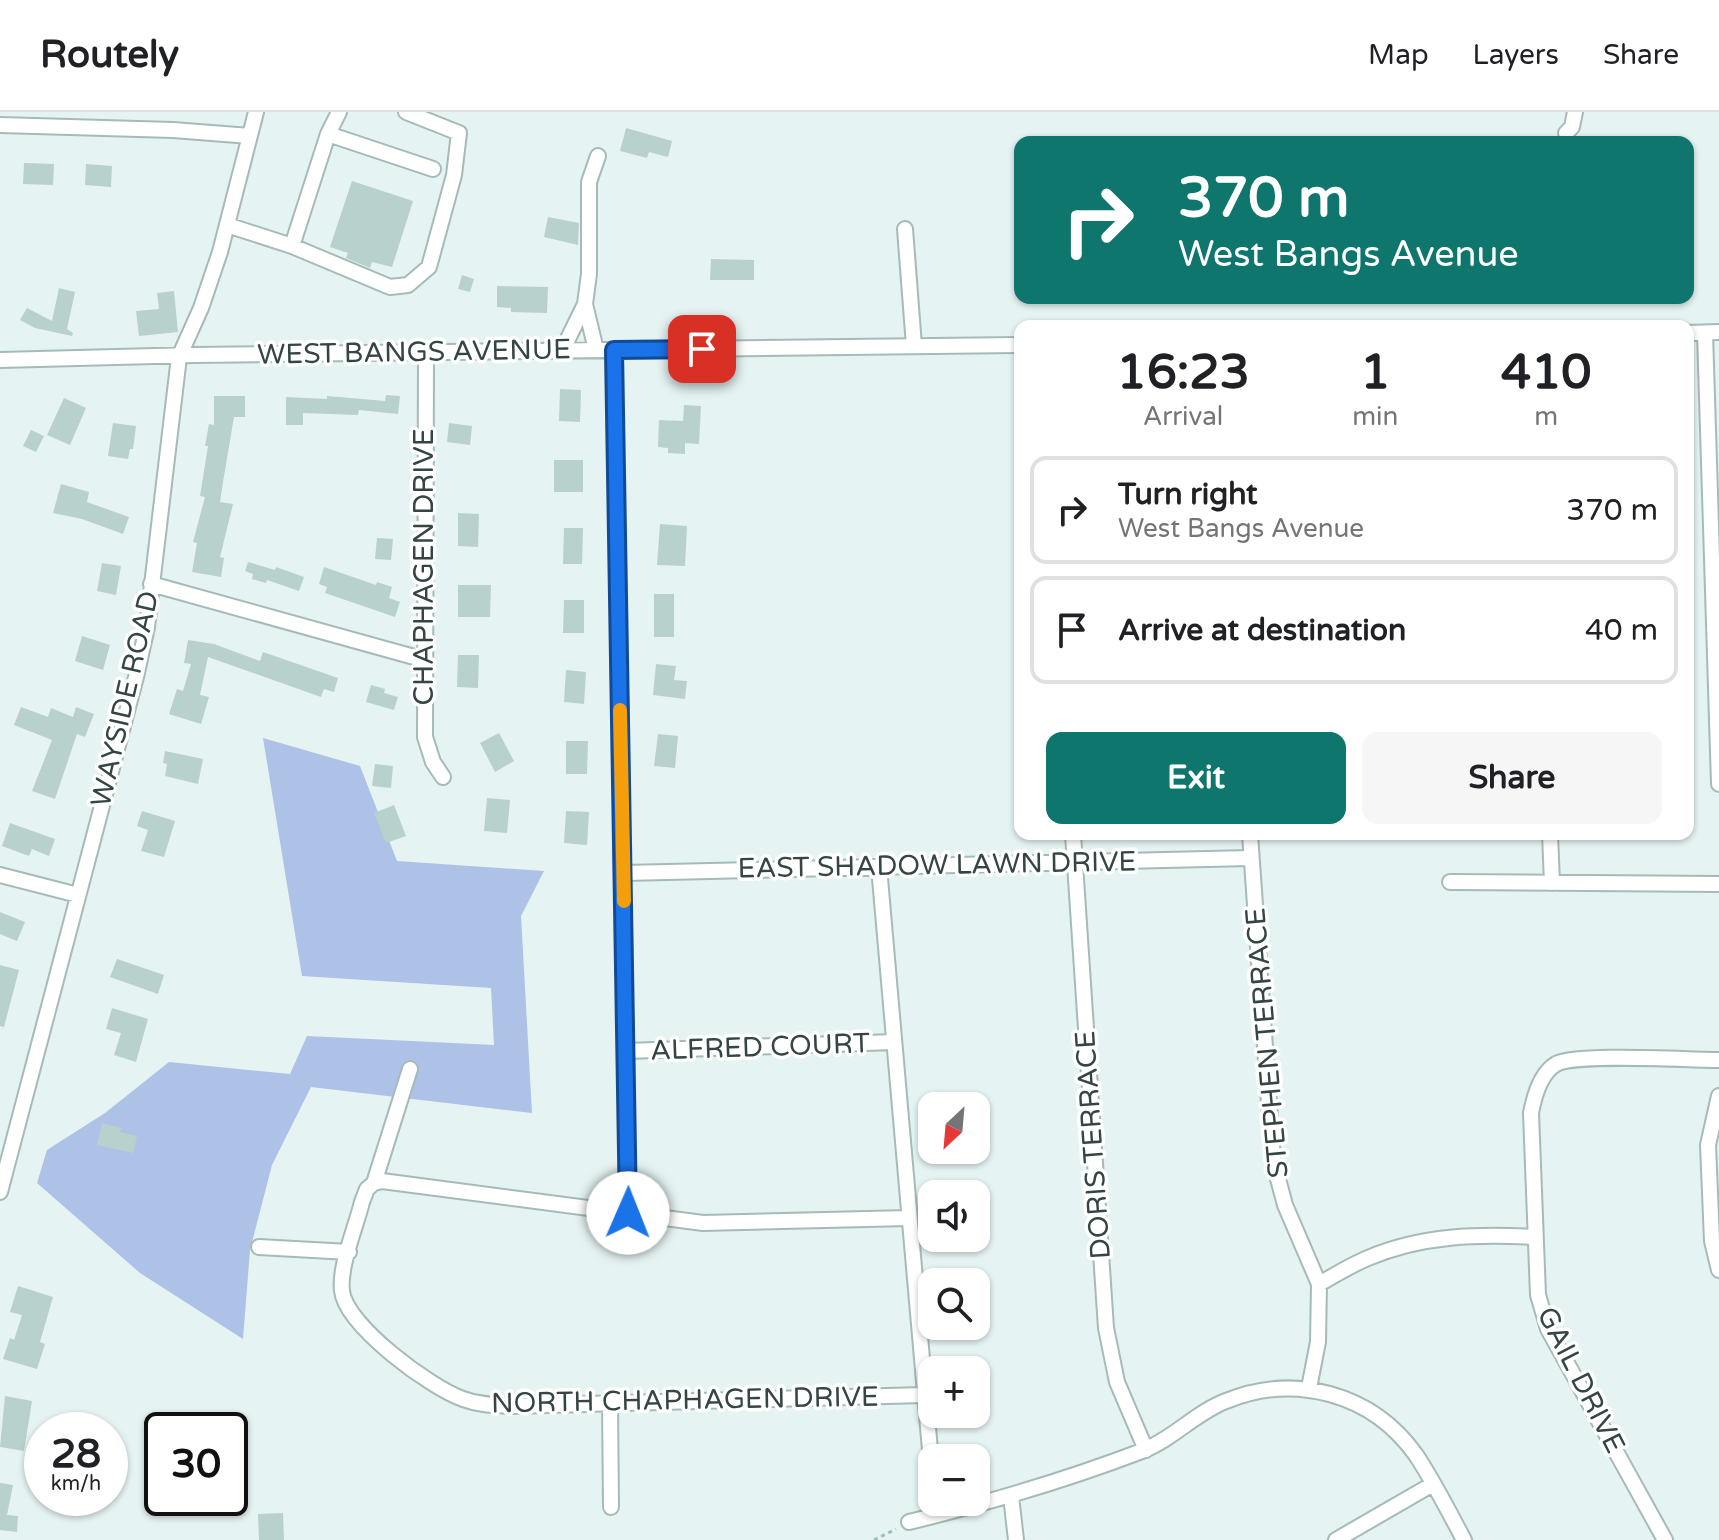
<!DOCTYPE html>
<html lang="en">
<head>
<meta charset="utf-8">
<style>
	body { margin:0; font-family:"Varela Round",sans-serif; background:#f6f6f6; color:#202124; height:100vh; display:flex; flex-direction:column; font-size:30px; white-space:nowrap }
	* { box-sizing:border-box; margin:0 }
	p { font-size:26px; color:#757577 }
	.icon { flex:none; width:44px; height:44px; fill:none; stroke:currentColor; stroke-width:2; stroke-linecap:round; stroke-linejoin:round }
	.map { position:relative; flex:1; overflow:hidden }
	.details { position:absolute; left:1014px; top:208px; width:680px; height:520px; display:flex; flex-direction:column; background:#fff; border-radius:16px; box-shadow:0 2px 6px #0004 }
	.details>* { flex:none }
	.guide { position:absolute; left:1014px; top:24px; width:680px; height:168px; border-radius:16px; box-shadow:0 2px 6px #0004; background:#0f766e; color:#fff; overflow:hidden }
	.needle { width:52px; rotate:206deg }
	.fabs { position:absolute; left:918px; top:980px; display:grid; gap:16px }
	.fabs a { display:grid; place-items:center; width:72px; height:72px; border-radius:16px; background:#fff; box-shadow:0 2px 6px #0004; font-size:40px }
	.speed { position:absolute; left:24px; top:1300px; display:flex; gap:16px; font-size:40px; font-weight:700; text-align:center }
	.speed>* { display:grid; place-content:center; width:104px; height:104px; border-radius:50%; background:#fff; box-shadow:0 2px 6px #0004; line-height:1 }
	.speed small { font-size:20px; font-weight:400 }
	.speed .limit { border:4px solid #111; border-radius:12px; background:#fff; color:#111 }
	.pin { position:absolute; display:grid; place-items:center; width:68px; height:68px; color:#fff; margin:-34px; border-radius:16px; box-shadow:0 4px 12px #0006 }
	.me { position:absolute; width:88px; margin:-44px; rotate:1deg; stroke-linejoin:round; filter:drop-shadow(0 0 6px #0008) }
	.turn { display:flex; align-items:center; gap:28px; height:168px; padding:0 32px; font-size:36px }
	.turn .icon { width:104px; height:104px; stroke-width:2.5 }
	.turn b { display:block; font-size:56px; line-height:68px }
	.eta { display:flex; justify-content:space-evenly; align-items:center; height:136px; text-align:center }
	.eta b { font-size:48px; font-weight:800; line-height:56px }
	.cta { display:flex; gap:16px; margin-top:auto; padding:16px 32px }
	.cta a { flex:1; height:92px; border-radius:16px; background:#0f766e; color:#fff; font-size:32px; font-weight:800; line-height:92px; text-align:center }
	.cta a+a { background:#f6f6f6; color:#202124 }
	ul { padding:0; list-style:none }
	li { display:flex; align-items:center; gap:24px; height:108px; margin:0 16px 12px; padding:0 16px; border:4px solid #e0e0e0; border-radius:16px }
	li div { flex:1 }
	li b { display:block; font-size:30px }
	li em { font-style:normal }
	header { display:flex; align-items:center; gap:48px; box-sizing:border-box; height:112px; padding:0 40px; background:#fff; border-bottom:2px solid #e0e0e0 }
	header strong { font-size:38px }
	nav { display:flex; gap:44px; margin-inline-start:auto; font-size:28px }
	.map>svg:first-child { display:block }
	.green { fill:#aec1e7 }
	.building { fill:#b9d1cd }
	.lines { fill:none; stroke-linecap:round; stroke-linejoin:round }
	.minor-casing { stroke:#a5bbb8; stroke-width:18 }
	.path { stroke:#99c0bb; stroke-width:3; stroke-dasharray:4 4; stroke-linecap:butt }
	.minor { stroke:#fff; stroke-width:14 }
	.route-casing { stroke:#114b97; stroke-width:20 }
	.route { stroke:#1a73e8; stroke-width:14 }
	.slow { stroke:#f59e0b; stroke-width:14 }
	.labels { text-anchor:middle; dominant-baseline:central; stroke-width:7; stroke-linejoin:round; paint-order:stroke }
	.street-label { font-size:28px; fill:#354543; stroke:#fff }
</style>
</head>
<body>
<header>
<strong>Routely</strong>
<nav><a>Map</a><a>Layers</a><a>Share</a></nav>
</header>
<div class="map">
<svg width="1719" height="1428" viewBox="0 0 1719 1428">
	<rect width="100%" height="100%" fill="#e5f3f2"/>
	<path class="green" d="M263,626L360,654L397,749L544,759L521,804L532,1001L311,975L272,1053L250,1138L243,1227L140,1161L37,1071L47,1038L105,1001L169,950L290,962L307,924L494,933L491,876L302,864Z"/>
	<path class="building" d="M626,16L672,29L668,45L649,40L647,46L620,39Z
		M24,51L54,52L53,73L23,72Z
		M86,52L112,54L111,75L85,73Z
		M352,69L413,89L392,155L372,150L370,156L346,146L348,141L330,135Z
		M548,105L579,111L578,133L544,125Z
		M711,147L754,148V168H710Z
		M462,163L474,167L470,180L458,177Z
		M497,174L548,175L547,201L511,200V196L497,195Z
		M59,176L75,180L67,217L73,221L72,224L35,216L20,208L27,196L52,209Z
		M174,179L178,220L139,224L136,199L159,197L157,181Z
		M560,277L581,278L580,310L559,309Z
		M386,283L400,284L398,302L359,298L358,303L303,301V313H286V285L327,287V284L385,289Z
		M214,284H245V305H234L223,370L220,390L233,392L220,445L224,446L221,465L192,460L197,431L193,430L205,385L200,384L208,334H205L209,312L214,313Z
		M64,286L86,296L70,333L47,323Z
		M684,293L701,294L699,332L685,331V342L668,341V336L658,335L659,308L683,309Z
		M113,311L136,314L133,337H130L128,347L108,344Z
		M449,311L472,314L470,333L447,330Z
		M31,318L44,324L36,340L23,334Z
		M554,348H583V380H554Z
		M61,372L89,380L87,390L129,405L123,422L82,407L53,401Z
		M458,401L479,402L478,435L458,434Z
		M660,412L687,414L685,454L657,453Z
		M564,416H583L582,452H563Z
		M377,426L393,427L391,448L375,447Z
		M248,450L275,458L276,455L304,465L299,479L267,468L266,471L252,467L253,462L245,459Z
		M102,451L121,454L116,483L97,479Z
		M324,455L376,473L377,470L392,475L389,486L400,490L395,505L325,481L327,475L319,472Z
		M458,473H491L490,505H458Z
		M654,482H674V525H654Z
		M564,488H584V521H563Z
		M82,524L110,533L103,558L75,549Z
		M188,528L214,532L260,549L263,540L338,566L334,580L324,577L321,585L208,545L200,583L209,585L201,612L169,602L177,577L183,579L191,552L184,551Z
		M458,543H479L478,576L457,575Z
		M656,552L676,554L674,568L687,569L685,587L653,583Z
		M566,558L586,560L584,592L564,590Z
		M371,573L385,577L384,581L398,585L394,598L366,590Z
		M21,595L48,605L51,596L73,605L76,595L94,602L85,625L77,622L55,687L32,679L52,628L14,613Z
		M499,621L514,649L495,660L480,631Z
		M658,622L678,624L675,656L654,654Z
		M566,629H588L587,662H566Z
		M165,639L203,647L198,672L165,664L167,652L163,651Z
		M375,652L393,654L391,676L372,674Z
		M487,686L510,688L507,721L484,719Z
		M394,693L406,724L386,731L374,701Z
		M142,699L175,709L164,745L141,739L148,718L137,714Z
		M566,699L589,700L587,733L564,731Z
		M10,711L55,727L49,744L32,737L29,744L2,734Z
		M0,800L25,810L17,829L0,822Z
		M117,847L164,863L158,882L110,865Z
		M0,853L19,858L4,915L0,914Z
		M112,896L148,907L136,950L114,943L121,921L106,917Z
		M102,1011L121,1016L120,1020L137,1024L133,1041L97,1033Z
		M18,1174L53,1185L40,1230L45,1232L37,1257L3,1247L10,1226L14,1228L22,1203L10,1200Z
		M5,1284L32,1289L24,1339L0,1335Z
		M0,1371L13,1373L7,1403L18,1404L17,1420L0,1418Z
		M283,1401L284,1428H259L258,1402Z"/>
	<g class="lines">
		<g class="minor-casing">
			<path id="minor" d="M0,13L173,18L250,24
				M1566,21L1572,15L1575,0
				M328,22L339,0
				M227,113L292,134L328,22L433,57
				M905,117L914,234
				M292,134L390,175L408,173L429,155L454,63L459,21L406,0
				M1688,221L1719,220
				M1705,221L1719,672
				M596,238L585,192L589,162V70L598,44
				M614,238L628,1101
				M562,239L585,192
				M426,241L425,625L433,650L443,665
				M0,248L194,243L1020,233
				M151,472L425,548
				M1073,722L1106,1216L1117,1270L1146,1338
				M1250,722L1273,1048L1285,1093L1319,1172L1318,1230L1309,1276
				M1550,722L1552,771
				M879,755L932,1361
				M624,761L1250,746
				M0,763L78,783
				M1450,770L1719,772
				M626,939L894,930
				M410,957L374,1071L367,1077L362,1090C356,1115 339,1154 342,1179C346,1214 431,1276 463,1287C479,1293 495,1293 511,1294L925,1283
				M1719,984L1708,1033L1712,1129L1719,1158
				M374,1071L382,1069L703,1111L909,1106
				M0,1080L136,565L147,515L179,245L201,196L220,140L256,0
				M259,1135L349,1140
				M1319,1172C1335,1163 1351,1153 1368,1146C1422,1123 1478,1122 1535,1125
				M610,1291L611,1395
				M1011,1384L1016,1428
				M909,1410C988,1391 1066,1368 1142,1339C1173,1327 1195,1301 1226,1289C1295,1261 1372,1281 1416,1343C1434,1370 1449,1400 1464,1428
				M1336,1428L1433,1372
				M1665,1428L1548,1217L1538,1183L1531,1001C1534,985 1541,961 1556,952C1576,941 1689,948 1719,948"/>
		</g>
		<path class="path" d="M874,1428L896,1417"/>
		<use href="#minor" class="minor"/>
	</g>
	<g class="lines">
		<g class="route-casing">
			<path id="route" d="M628,1101L614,238L702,237"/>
		</g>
		<use href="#route" class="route"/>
		<path class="slow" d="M620,598L624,789"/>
	</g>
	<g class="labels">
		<g class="street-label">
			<text transform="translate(414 240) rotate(-1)">WEST BANGS AVENUE</text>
			<text transform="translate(424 455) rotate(-90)">CHAPHAGEN DRIVE</text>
			<text transform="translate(125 587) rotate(-77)">WAYSIDE ROAD</text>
			<text transform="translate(937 753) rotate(-1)">EAST SHADOW LAWN DRIVE</text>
			<text transform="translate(1267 931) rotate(-95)">STEPHEN TERRACE</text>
			<text transform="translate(760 935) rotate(-2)">ALFRED COURT</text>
			<text transform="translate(1093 1033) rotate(-94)">DORIS TERRACE</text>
			<text transform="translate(1581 1268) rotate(63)">GAIL DRIVE</text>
			<text transform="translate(685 1288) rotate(-1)">NORTH CHAPHAGEN DRIVE</text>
		</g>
	</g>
</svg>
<div class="fabs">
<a><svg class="needle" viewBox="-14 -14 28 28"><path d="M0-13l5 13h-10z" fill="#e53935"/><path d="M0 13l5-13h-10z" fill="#757577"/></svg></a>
<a><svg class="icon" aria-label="sound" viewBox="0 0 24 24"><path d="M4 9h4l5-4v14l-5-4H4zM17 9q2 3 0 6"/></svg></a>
<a><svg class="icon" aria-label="search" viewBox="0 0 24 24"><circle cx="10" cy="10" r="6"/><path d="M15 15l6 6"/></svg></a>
<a>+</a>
<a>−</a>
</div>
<div class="speed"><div>28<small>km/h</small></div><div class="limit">30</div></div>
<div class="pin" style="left:702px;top:237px;background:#d93025"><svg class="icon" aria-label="arrive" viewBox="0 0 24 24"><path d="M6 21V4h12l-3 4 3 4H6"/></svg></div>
<svg class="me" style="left:628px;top:1101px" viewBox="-20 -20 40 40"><circle r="19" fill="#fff"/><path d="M0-13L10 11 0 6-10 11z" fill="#1a73e8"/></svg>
<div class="guide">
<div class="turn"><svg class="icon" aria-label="right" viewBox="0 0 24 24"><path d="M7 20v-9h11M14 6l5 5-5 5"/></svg><div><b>370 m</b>West Bangs Avenue</div></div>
</div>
<section class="details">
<div class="eta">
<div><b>16:23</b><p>Arrival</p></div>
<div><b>1</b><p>min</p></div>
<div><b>410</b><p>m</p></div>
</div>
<ul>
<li><svg class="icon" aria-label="right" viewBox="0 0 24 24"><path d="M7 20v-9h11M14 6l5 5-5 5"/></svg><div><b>Turn right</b><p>West Bangs Avenue</p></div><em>370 m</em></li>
<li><svg class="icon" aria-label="arrive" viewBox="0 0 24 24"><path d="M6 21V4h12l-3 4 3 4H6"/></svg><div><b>Arrive at destination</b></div><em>40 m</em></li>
</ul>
<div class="cta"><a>Exit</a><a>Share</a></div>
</section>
</div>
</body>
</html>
